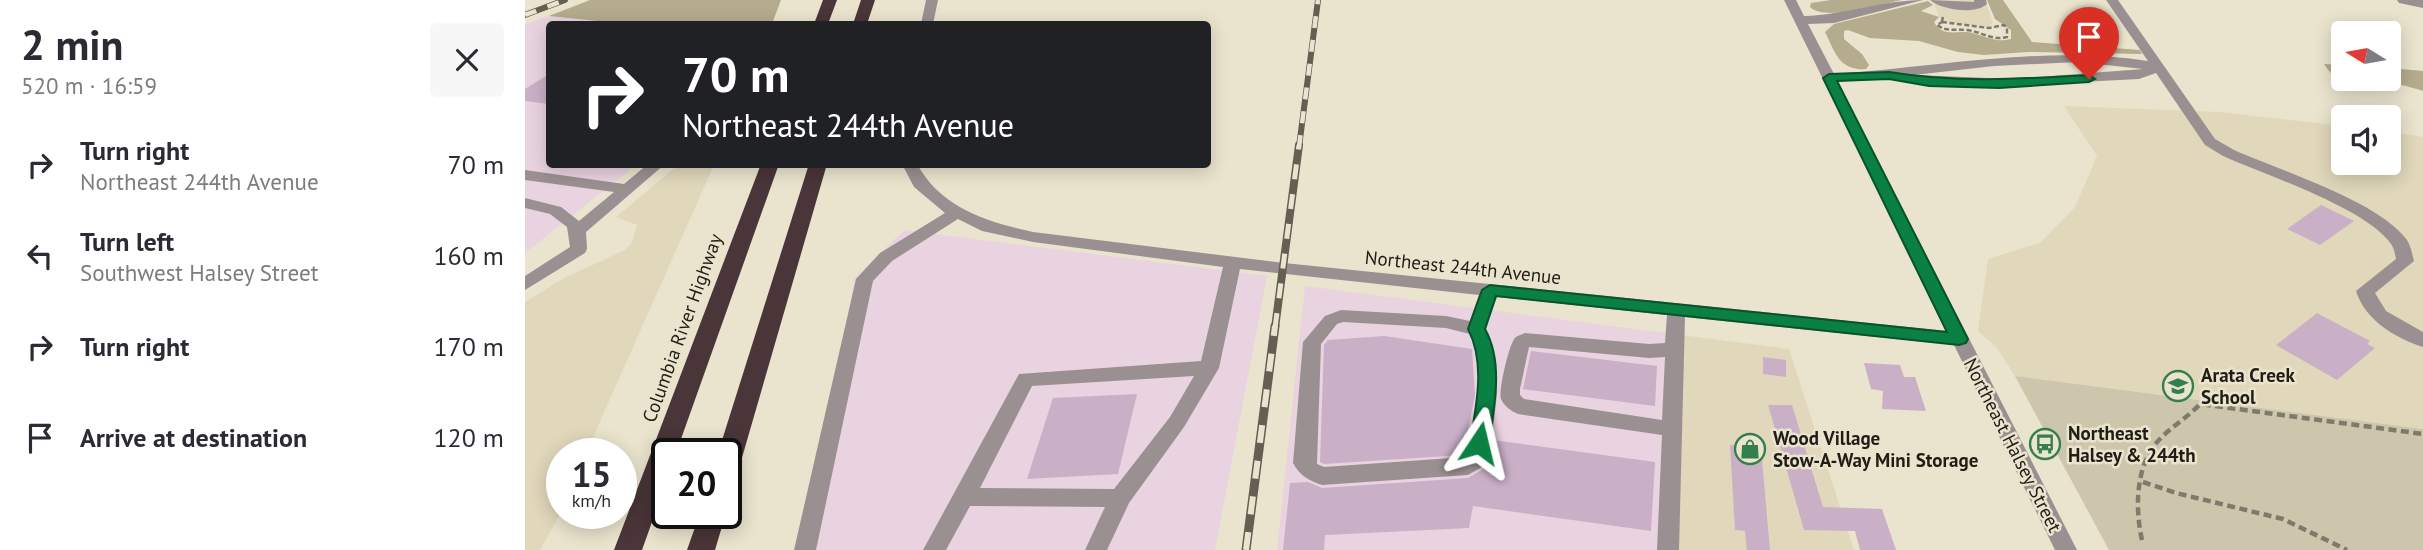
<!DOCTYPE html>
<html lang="en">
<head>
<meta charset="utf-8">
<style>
	body { margin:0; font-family:"PT Sans",sans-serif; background:#f7f7f7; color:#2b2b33; height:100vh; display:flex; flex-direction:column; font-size:26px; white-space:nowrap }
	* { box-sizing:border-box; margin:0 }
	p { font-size:23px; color:#7c7c81 }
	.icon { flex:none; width:38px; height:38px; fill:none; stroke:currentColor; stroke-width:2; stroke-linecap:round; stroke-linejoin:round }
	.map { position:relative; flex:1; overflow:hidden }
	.sheet { display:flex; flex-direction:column; background:#fff; width:525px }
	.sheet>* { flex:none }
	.banner { position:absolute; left:21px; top:21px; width:665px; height:147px; border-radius:7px; box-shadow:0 4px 18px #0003; background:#202124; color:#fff; overflow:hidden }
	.needle { width:46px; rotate:281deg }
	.buttons { position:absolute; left:1806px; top:21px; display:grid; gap:14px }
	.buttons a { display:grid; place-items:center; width:70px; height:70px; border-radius:7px; background:#fff; box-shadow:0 4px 18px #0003; font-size:35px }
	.speed { position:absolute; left:21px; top:438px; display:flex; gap:14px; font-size:35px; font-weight:700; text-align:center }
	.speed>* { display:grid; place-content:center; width:91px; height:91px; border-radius:50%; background:#fff; box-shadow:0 4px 18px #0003; line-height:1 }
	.speed small { font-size:18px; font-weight:400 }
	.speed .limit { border:4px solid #111; border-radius:10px; background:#fff; color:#111 }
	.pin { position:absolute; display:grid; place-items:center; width:60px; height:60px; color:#fff; margin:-72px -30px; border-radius:50% 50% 50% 0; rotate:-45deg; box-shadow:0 0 7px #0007 }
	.pin .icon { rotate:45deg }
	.me { position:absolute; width:77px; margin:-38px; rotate:10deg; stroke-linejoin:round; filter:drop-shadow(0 0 5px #0008) }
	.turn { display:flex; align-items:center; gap:24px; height:147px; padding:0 21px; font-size:32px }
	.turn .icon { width:91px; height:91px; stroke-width:2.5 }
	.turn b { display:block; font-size:49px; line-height:60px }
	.round { display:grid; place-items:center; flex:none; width:74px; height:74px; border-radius:7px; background:#f7f7f7 }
	.headline { display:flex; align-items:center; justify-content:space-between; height:119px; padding:0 21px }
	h1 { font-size:42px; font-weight:600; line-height:52px }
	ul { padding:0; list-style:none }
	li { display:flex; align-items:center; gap:21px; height:91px; padding:0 21px }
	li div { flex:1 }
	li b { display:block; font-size:26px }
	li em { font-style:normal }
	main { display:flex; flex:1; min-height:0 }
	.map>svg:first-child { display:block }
	.built { fill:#e1d8bb }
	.industrial { fill:#e9d3e0 }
	.green { fill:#cdc5ac }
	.forest { fill:#b5ab8d }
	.building { fill:#c9b0c7 }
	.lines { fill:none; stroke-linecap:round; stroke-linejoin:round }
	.path-far1 { stroke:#7f7b6c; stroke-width:2.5; stroke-dasharray:5 2.5; stroke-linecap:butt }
	.path { stroke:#7f7b6c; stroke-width:4.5; stroke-dasharray:8 4.5; stroke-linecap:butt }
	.minor { fill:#9b9091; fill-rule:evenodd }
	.highway { fill:#4a3538; fill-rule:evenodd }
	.rail-far2-casing { stroke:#635f52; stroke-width:6 }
	.rail-far1-casing { stroke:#635f52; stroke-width:8 }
	.rail-casing { stroke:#635f52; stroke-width:9 }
	.rail-far2 { stroke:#eae4ce; stroke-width:4.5; stroke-dasharray:12; stroke-linecap:butt }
	.rail-far1 { stroke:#eae4ce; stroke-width:5; stroke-dasharray:15; stroke-linecap:butt }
	.rail { stroke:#eae4ce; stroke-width:6; stroke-dasharray:18; stroke-linecap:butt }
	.route { fill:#0b8043; stroke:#07532c; stroke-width:2 }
	.labels { text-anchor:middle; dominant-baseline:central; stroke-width:5; stroke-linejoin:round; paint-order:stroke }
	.street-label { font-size:19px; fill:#201d15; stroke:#eae4ce }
	.poi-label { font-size:19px; font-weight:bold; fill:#201d15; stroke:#eae4ce; text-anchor:start }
</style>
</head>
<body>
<main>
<section class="sheet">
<div class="headline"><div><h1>2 min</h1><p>520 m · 16:59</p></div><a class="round"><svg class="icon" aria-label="close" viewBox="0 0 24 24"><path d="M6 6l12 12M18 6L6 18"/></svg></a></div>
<ul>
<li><svg class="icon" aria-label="right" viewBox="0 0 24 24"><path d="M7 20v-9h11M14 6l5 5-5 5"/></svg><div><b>Turn right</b><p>Northeast 244th Avenue</p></div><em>70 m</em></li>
<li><svg class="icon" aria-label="left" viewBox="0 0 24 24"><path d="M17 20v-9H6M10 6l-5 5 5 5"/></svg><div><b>Turn left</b><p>Southwest Halsey Street</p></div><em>160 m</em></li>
<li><svg class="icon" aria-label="right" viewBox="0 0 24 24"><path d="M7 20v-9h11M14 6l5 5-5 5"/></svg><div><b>Turn right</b></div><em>170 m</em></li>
<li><svg class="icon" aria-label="arrive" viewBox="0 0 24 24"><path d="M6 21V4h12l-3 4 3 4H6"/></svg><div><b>Arrive at destination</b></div><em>120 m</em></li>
</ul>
</section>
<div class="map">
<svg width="1898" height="550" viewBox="0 0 1898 550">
	<rect width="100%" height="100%" fill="#eae4ce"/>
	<path class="built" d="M1408,0H1460L1468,23L1463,27L1420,22L1415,20Z
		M1539,106L1694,112L1818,126V163H1864V131L1898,137V429L1490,376L1472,348L1453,331L1463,259L1515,243L1550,207L1572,156Z
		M153,165H189L61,453H37V509L31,522L15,550H0V302L39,278L100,250L107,243L112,225L91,217Z
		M1156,335L1264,349L1329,550H1151Z"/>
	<path class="industrial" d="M24,16L101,24H24V164L111,165L0,253V24Z
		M379,230L742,276L690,550H285L329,279Z
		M780,286L1156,335L1151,550H752Z"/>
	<path class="green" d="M1490,376L1898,429V550H1584Z"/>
	<path class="forest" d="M65,0H256L247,24H101L24,16Z
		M1306,0H1377C1356,4 1300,22 1285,7L1286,3Z
		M1462,0H1478L1507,42L1615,50L1617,54L1503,52L1459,55L1433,52L1394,41L1345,38L1323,30L1319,31V39L1337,54L1344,65L1341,69C1314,71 1310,52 1300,32L1309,24L1403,1L1408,5L1396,11L1414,17L1409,22C1418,39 1434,29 1448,33C1462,37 1472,43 1486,39V30L1470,19Z
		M1799,64L1818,65V79H1864V68L1898,71V91C1891,89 1883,86 1876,85C1842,82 1824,101 1799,64Z"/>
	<path class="building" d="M24,74V104L0,101V89Z
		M1796,205L1829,221L1795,245L1762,229Z
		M1792,313L1845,341L1842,344L1850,348L1812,380L1751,345Z
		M859,336L947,349L950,395L938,455L799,464L795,462L799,345L803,340Z
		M1006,351L1132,366L1130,406L998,389Z
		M1238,357L1261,360V377L1238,374Z
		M1339,363L1375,365L1379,377H1390L1401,411L1357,409L1358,391L1346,389Z
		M612,394L593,474L502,479L528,398Z
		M1243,405H1267L1298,507L1357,509L1371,550H1335L1330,531L1279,530Z
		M968,440L1130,462L1126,531L948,506L944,528L800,535L799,550H758L765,483L783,482L797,488L943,478L960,468Z
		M1205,445L1236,448L1245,550H1222L1220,531L1210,530Z"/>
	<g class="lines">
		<path class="path-far1" d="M1417,22L1464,28L1479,25L1482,28V37C1466,41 1456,31 1441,30C1429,29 1422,32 1412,25Z
			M1417,22L1418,16"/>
		<path class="path" d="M1618,482L1651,493L1758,519L1822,550
			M1617,540C1610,509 1610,465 1634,440C1646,427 1662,418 1675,404L1898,434"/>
		<path class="minor" d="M401,0H413L408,24H396Z
			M1259,0H1271L1279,16C1320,15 1358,0 1398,0L1309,23L1283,24L1309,74C1413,67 1518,45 1623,61L1581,0H1593L1690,139L1709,150C1754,170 1854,201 1882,240C1886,246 1887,254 1889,261L1850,293L1861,311L1898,332V347C1870,338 1840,320 1831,291L1871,259C1870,254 1869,248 1866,244C1841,208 1740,175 1698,156L1680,145L1631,73L1614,79L1457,87L1395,84L1359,78L1313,82L1552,550H1530L1429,345L1160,317L1154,550H1132L1137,435L993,414C986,411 979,406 976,399C973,392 984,344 990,338C993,335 996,335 1000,333L1124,344L1140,343L1142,315L972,297L961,329L971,360L972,394L968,429L957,467L943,475L797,485C783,480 775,476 768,463L778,342L800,316L816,310L921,316L945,321L954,295L715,269L694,368L659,427L604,503L582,550H560L580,507L445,506L421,550H398L494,374L676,361L698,267L508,242L457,231L433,219L367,261L348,281L291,550H269L331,279L355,253L420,213L389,187L377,164H392C416,208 462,222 508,232L759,263L1422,331ZM1553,62L1618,69L1489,79L1389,75L1469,66ZM818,322L921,328L945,334C960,373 951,417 940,457L799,467L792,464L796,344L812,324ZM1004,347L1124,358L1140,357L1137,420L999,399L995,395V389ZM669,376L645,417L589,489L455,488L507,386Z
			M1405,0L1449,2V0H1461L1462,4C1450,15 1417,10 1405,0Z
			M1872,0H1898V8L1874,3Z
			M123,164H140L61,232L62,249L60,253L0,290V276L45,247L42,227L25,214L0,208V198L36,207L54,221L89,192L0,180V170L99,184Z"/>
		<path class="highway" d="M298,0H312L303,24H289Z
			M336,0H350L342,24H328Z
			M236,164H254L151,453H142V480L117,550H89Z
			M284,164H302L214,468L210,475L201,478V453H193Z
			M175,513H201L190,550H162Z"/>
		<g class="rail-far2-casing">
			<path id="rail-far2" d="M0,15L40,0
				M774,147L793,0"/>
		</g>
		<g class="rail-far1-casing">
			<path id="rail-far1" d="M750,328L774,145"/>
		</g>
		<g class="rail-casing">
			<path id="rail" d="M721,550L750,326"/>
		</g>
		<use href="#rail-far2" class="rail-far2"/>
		<use href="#rail-far1" class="rail-far1"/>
		<use href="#rail" class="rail"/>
	</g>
	<path class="route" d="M1364,72C1431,83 1496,79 1564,75L1570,79L1564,82L1474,88L1404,86L1364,79L1312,81L1443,339L1441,343L1434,345L971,296L960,329C979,363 969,407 964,443L961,448L954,450L948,448L945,443C951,407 961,363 943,329L957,290L965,285L1422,332L1298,78L1304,74Z"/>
	<defs>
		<g id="school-ring" transform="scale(1.575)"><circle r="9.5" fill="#eae4ce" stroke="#347f4d" stroke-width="1.5"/><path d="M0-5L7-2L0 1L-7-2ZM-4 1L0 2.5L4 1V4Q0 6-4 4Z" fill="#347f4d"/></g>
		<g id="bus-ring" transform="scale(1.575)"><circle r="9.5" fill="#eae4ce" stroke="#347f4d" stroke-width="1.5"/><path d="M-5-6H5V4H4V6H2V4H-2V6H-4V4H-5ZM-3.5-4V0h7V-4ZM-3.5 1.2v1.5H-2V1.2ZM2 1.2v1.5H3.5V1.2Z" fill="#347f4d"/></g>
		<g id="shop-ring" transform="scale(1.575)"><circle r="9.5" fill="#eae4ce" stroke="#347f4d" stroke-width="1.5"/><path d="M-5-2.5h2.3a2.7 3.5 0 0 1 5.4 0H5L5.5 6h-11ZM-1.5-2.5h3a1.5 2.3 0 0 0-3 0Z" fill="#347f4d"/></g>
	</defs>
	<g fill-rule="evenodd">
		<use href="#school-ring" x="1653" y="386"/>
		<use href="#bus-ring" x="1520" y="444"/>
		<use href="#shop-ring" x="1225" y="449"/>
	</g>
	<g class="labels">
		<g class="street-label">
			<text transform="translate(938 267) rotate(6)">Northeast 244th Avenue</text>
			<text transform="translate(157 328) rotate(-70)">Columbia River Highway</text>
			<text transform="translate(1488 445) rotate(63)">Northeast Halsey Street</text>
		</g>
		<g class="poi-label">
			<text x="1676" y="375">Arata Creek<tspan x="1676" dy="22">School</tspan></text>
			<text x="1543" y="433">Northeast<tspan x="1543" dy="22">Halsey &amp; 244th</tspan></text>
			<text x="1248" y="438">Wood Village<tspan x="1248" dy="22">Stow-A-Way Mini Storage</tspan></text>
		</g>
	</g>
</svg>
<div class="buttons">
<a><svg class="needle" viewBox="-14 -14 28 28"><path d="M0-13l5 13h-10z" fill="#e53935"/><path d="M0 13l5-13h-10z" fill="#7c7c81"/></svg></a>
<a><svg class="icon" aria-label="sound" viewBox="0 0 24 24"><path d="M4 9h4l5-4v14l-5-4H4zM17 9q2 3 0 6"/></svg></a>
</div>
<div class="speed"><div>15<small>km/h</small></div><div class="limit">20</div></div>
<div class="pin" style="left:1564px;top:79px;background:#d93025"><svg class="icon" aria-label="arrive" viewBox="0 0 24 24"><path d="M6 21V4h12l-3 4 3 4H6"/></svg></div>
<svg class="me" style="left:954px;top:443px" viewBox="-20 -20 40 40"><path d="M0-17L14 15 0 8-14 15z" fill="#0b8043" stroke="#fff" stroke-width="4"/></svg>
<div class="banner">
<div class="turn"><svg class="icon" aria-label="right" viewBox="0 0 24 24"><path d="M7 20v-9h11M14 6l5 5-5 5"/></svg><div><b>70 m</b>Northeast 244th Avenue</div></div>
</div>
</div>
</main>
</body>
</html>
